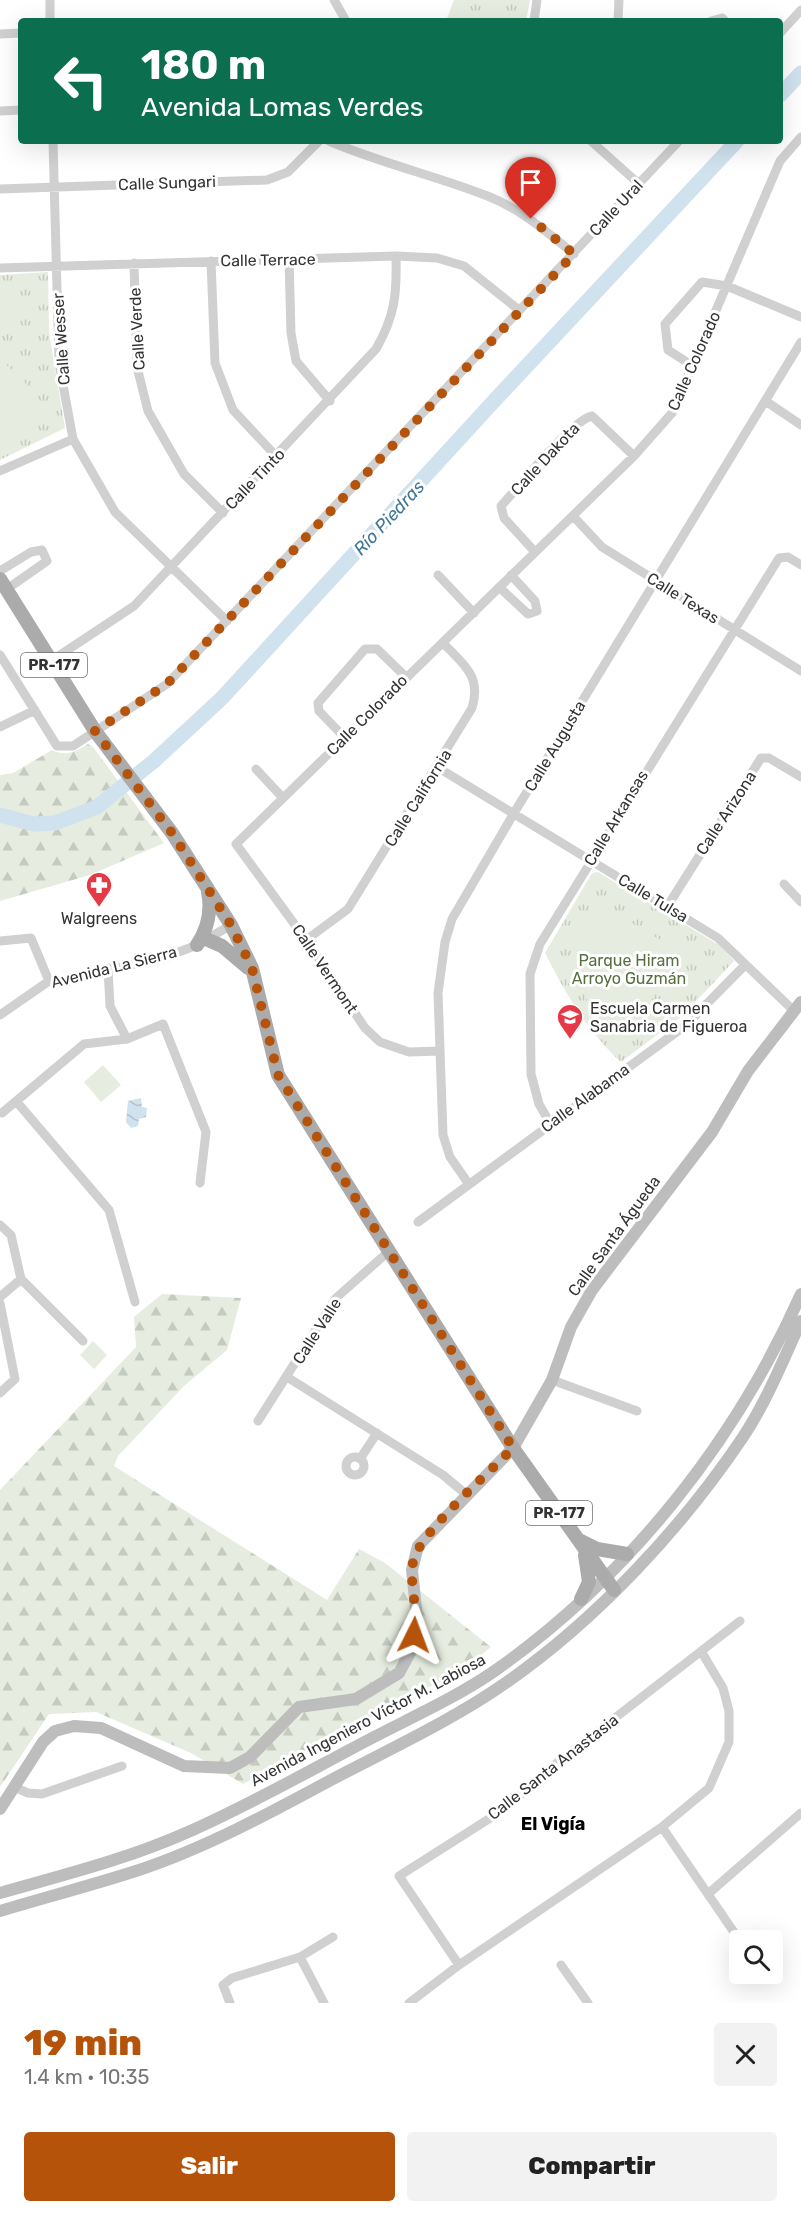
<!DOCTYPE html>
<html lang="es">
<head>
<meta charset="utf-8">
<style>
	body { margin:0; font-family:Rubik,sans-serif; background:#f2f2f2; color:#222; height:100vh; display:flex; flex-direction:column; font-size:22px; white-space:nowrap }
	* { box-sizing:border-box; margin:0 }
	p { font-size:20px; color:#767676 }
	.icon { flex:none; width:33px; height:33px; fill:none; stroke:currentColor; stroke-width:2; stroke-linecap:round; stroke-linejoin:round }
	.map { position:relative; height:2003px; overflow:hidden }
	.panel { display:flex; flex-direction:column; background:#fff; flex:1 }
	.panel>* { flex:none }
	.guide { position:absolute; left:18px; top:18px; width:765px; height:126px; border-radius:6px; box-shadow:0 6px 24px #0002; background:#0b6e4f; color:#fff; overflow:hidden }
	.controls { position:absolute; left:729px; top:1930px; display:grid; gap:12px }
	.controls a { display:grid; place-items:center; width:54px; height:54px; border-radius:6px; background:#fff; box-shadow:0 6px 24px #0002; font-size:30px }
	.pin { position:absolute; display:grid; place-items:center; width:51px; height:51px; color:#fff; margin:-62px -26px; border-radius:50% 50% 50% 0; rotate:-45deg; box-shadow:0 0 6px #0007 }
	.pin .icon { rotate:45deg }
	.me { position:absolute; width:66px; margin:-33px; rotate:3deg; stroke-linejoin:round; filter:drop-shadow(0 0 4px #0008) }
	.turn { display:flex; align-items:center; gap:21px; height:126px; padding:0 24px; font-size:27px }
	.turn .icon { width:78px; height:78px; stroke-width:2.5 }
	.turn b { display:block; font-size:42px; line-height:51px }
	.round { display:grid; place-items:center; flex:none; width:63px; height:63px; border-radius:6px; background:#f2f2f2 }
	.summary { display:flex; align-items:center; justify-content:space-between; height:102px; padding:0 24px }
	h1 { font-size:36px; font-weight:800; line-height:45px; color:#b45309 }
	.cta { display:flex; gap:12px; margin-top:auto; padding:12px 24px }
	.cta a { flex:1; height:69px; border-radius:6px; background:#b45309; color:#fff; font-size:24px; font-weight:800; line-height:69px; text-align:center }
	.cta a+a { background:#f2f2f2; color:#222 }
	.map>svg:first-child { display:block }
	.forest { fill:url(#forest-firs) }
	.park { fill:url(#park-tufts) }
	.pitch { fill:#e6ecdf }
	.water { fill:url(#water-waves) }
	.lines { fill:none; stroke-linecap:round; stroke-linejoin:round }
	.river { stroke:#cfe2ee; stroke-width:15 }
	.street { stroke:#d0d0d0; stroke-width:9 }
	.secondary { stroke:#bdbdbd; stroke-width:12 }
	.primary { stroke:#ababab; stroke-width:14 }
	.route { stroke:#b45309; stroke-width:10; stroke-dasharray:0 18 }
	.labels { text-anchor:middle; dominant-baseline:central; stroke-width:6; stroke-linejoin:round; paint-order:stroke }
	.shield { fill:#fff; stroke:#707070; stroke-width:1.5 }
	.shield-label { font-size:15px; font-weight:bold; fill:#333 }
	.street-label { font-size:16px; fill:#333; stroke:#fff }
	.poi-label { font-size:16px; fill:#333; stroke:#fff }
	.park-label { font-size:16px; fill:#56703f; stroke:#fff }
	.water-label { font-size:18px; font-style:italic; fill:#3f7597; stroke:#fff }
	.neighbourhood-label { font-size:18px; font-weight:bold; fill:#000; stroke:#fff }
</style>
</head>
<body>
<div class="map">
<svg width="801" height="2003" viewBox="0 0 801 2003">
	<defs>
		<pattern id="forest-firs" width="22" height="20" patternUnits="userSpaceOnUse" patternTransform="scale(1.5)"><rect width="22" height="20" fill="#e6ecdf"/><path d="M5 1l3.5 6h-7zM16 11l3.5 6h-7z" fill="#c6cbc0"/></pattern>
		<pattern id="park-tufts" width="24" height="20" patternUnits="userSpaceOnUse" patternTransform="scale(1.5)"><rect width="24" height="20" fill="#e6ecdf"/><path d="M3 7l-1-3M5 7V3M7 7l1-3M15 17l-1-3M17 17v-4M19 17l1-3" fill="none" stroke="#c6cbc0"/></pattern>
		<pattern id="water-waves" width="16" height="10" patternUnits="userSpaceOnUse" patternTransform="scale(1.5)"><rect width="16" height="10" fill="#cfe2ee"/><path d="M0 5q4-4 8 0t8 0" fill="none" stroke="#b2c2cd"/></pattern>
	</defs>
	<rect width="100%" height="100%" fill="#fff"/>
	<path class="forest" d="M88,744L93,747L164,843L90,875L0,901V775L13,773L52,750C66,757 75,752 88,744Z
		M162,1294L241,1298L227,1350L184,1386L118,1456L114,1466L327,1600L359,1549L385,1563L491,1647L462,1670L243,1784L191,1753L96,1712L49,1714L0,1787V1490L136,1347L134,1317Z"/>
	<path class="park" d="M454,0H530L526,21H446Z
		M48,272L49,332L65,428L0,460V275Z
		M598,872L719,945L734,961L682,1016L621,1062C587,1031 566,994 545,953L592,873Z"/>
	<path class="pitch" d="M13,281L20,326L0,329V283Z
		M0,361C23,375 34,394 47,416L0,446Z
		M596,902L681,952L632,1031L614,1046C604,1028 572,980 573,962C573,940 585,920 596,902Z
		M679,972L694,981L677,1009L662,1000Z
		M103,1065L121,1085L101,1102L84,1082Z
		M93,1341L107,1355L94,1369L80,1355Z"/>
	<path class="water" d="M141,1098L142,1107L147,1108L146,1117L139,1119L138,1126L131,1128L126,1122L128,1101Z"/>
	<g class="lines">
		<path class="river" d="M780,95L801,73
			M0,815L34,824L55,823L97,807L154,761L222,698L493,402L737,141"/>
		<path class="street" d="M50,0V21
			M334,0L346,21
			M534,21L537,0
			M618,21L619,0
			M711,21L722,18L725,21
			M780,33L801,10
			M0,34L21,33
			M0,111L21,110
			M53,141L59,363L73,439L115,512L227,621
			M329,141C382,164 438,176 490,197C522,210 548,233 574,254
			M591,141L639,184
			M0,189L267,180L288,172L319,141
			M289,259L291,333L296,361L330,401
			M211,261L215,363L233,410L276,456
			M134,263L137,367L148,411L184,474L223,513
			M0,268L396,256L437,258L464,266L519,310
			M693,366L668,350L665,324L702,282L727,286L801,317
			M767,402L801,425
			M0,471L73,439
			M573,516L602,547L801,671
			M535,552L504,518L501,506C518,488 572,420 592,416L634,456
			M0,571L31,552L42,550L47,561L7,589
			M438,575L474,613
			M499,587L528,614L537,611L535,601L511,575
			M0,655L57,746H73L167,684L679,141
			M51,661L134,606L376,349C395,316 397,294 396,256
			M0,727L35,710
			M345,738L319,711L318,703L365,649H377L406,677
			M437,767L718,938L793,1010
			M256,769L283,798
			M784,884L801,902
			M667,907L761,758H769L801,777
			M306,940L348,909L472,708C482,676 463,664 443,643
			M0,941L31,938L49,981
			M108,968L110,1006L127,1039L163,1024L206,1132L200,1183
			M0,1015L49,981L68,979L166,957L197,945L231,925
			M440,1051L409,1052L380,1042L365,1028L306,940L236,844L634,456L672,413L780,161L801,137
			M16,1101L109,1210L135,1302
			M2,1113L84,1044L127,1039
			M550,1123L539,1104L531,1074L530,974L540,944L779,558L788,557L801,565
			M468,1183L450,1157L443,1135L438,993L445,942L452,919L514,813L801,342
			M418,1222L686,1025L745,965
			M0,1225L11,1235L21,1279
			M0,1297L21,1279L83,1341
			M0,1303L15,1379L0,1393
			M287,1377L443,1475L467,1495
			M552,1380L637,1411
			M258,1421L336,1298L388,1252
			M346 1466a9 9 0 1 1 18 0a9 9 0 1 1-18 0Z
			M360,1459L377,1433
			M14,1787L28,1793L42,1794L122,1766
			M662,1827L740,1941
			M708,1894L801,1813
			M300,1957L324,2003
			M459,1965L399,1876L506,1808L553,1766L740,1621
			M561,1965L588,2003
			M230,2003L223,1985L232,1978L300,1957L333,1937
			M409,2003L459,1965L662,1827L709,1788L729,1742V1711L723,1688L701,1651"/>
		<path class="secondary" d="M0,1809L43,1742L55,1731L74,1726L101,1728L184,1766L230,1768L250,1757L299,1707L356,1699L399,1673L411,1651L417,1619L412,1570L418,1546L513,1448L552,1380L571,1327L592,1290L712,1132L748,1071L801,1002
			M0,1893C63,1875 128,1859 188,1832C245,1807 300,1776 355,1747C401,1722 453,1700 496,1670C629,1576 735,1442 801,1294
			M0,1911C46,1897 93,1885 139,1870C205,1848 270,1813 331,1780C390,1749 453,1720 507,1682C597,1619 682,1528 743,1437C767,1401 783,1360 801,1321"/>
		<path class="primary" d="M0,579L95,731L172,833L231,925L252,968L278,1075L513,1448L614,1590
			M206,939L222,946L248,968
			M197,945C207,930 212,911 208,892
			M581,1541L597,1549L627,1554
			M581,1599L589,1582L585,1555"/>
	</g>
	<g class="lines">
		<path class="route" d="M414,1635C419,1610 409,1586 413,1562C418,1534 491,1471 513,1448L278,1075L252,968L231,925L172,833L95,731L167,684L574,254L531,219"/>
	</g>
	<defs>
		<g id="pharmacy-pin" transform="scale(1.35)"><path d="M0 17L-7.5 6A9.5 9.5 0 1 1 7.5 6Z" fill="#e63946" stroke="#fff"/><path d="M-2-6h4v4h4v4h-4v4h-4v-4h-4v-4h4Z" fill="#fff"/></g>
		<g id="school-pin" transform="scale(1.35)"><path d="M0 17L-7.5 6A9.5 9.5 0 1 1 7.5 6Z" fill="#e63946" stroke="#fff"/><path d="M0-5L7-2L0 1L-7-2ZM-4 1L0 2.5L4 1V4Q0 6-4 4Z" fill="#fff"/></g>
	</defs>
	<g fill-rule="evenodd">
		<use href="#pharmacy-pin" x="99" y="885"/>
		<use href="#school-pin" x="570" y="1017"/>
	</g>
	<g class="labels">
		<g class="shield">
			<rect x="21" y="653" width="66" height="24" rx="4.5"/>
			<rect x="526" y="1501" width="66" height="24" rx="4.5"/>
		</g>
		<g class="shield-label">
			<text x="54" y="665">PR-177</text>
			<text x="559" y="1513">PR-177</text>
		</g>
		<g class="street-label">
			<text transform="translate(167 183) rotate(-2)">Calle Sungari</text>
			<text transform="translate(616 208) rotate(-47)">Calle Ural</text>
			<text transform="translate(268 260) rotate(-1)">Calle Terrace</text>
			<text transform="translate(137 329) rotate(-93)">Calle Verde</text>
			<text transform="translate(61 339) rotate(-94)">Calle Wesser</text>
			<text transform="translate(694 361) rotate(-66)">Calle Colorado</text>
			<text transform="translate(545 459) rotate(-47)">Calle Dakota</text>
			<text transform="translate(255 479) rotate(-46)">Calle Tinto</text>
			<text transform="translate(683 598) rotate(32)">Calle Texas</text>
			<text transform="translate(367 715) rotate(-45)">Calle Colorado</text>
			<text transform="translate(555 746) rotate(-59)">Calle Augusta</text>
			<text transform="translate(418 798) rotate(-58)">Calle California</text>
			<text transform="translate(726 813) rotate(-57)">Calle Arizona</text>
			<text transform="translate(616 818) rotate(-59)">Calle Arkansas</text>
			<text transform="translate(653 898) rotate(31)">Calle Tulsa</text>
			<text transform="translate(114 967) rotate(-14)">Avenida La Sierra</text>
			<text transform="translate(325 969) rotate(56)">Calle Vermont</text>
			<text transform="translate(585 1098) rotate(-36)">Calle Alabama</text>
			<text transform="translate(614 1236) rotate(-54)">Calle Santa Águeda</text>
			<text transform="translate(317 1331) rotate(-57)">Calle Valle</text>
			<text transform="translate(368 1720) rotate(-28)">Avenida Ingeniero Víctor M. Labiosa</text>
			<text transform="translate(553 1767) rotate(-38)">Calle Santa Anastasia</text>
		</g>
		<g class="poi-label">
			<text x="99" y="918">Walgreens</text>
			<text x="590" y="1008" text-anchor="start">Escuela Carmen<tspan x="590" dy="18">Sanabria de Figueroa</tspan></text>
		</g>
		<g class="park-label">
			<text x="629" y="960">Parque Hiram<tspan x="629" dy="18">Arroyo Guzmán</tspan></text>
		</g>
		<g class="water-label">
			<text transform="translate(389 518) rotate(-47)">Río Piedras</text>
		</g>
		<g class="neighbourhood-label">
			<text x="553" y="1824">El Vigía</text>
		</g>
	</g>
</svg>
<div class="controls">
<a><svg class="icon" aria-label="search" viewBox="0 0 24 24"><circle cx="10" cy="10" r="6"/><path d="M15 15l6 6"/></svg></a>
</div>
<div class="pin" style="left:531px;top:219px;background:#d93025"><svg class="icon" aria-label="arrive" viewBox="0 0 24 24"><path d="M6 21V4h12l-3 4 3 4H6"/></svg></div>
<svg class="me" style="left:414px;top:1635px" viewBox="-20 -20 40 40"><path d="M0-17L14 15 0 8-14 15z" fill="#b45309" stroke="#fff" stroke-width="4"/></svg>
<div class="guide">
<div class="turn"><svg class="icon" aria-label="left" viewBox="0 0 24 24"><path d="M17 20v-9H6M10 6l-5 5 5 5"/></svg><div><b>180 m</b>Avenida Lomas Verdes</div></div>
</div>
</div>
<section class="panel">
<div class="summary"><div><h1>19 min</h1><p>1.4 km · 10:35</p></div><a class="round"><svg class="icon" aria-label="close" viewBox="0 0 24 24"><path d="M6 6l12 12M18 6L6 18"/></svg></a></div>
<div class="cta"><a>Salir</a><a>Compartir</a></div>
</section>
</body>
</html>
